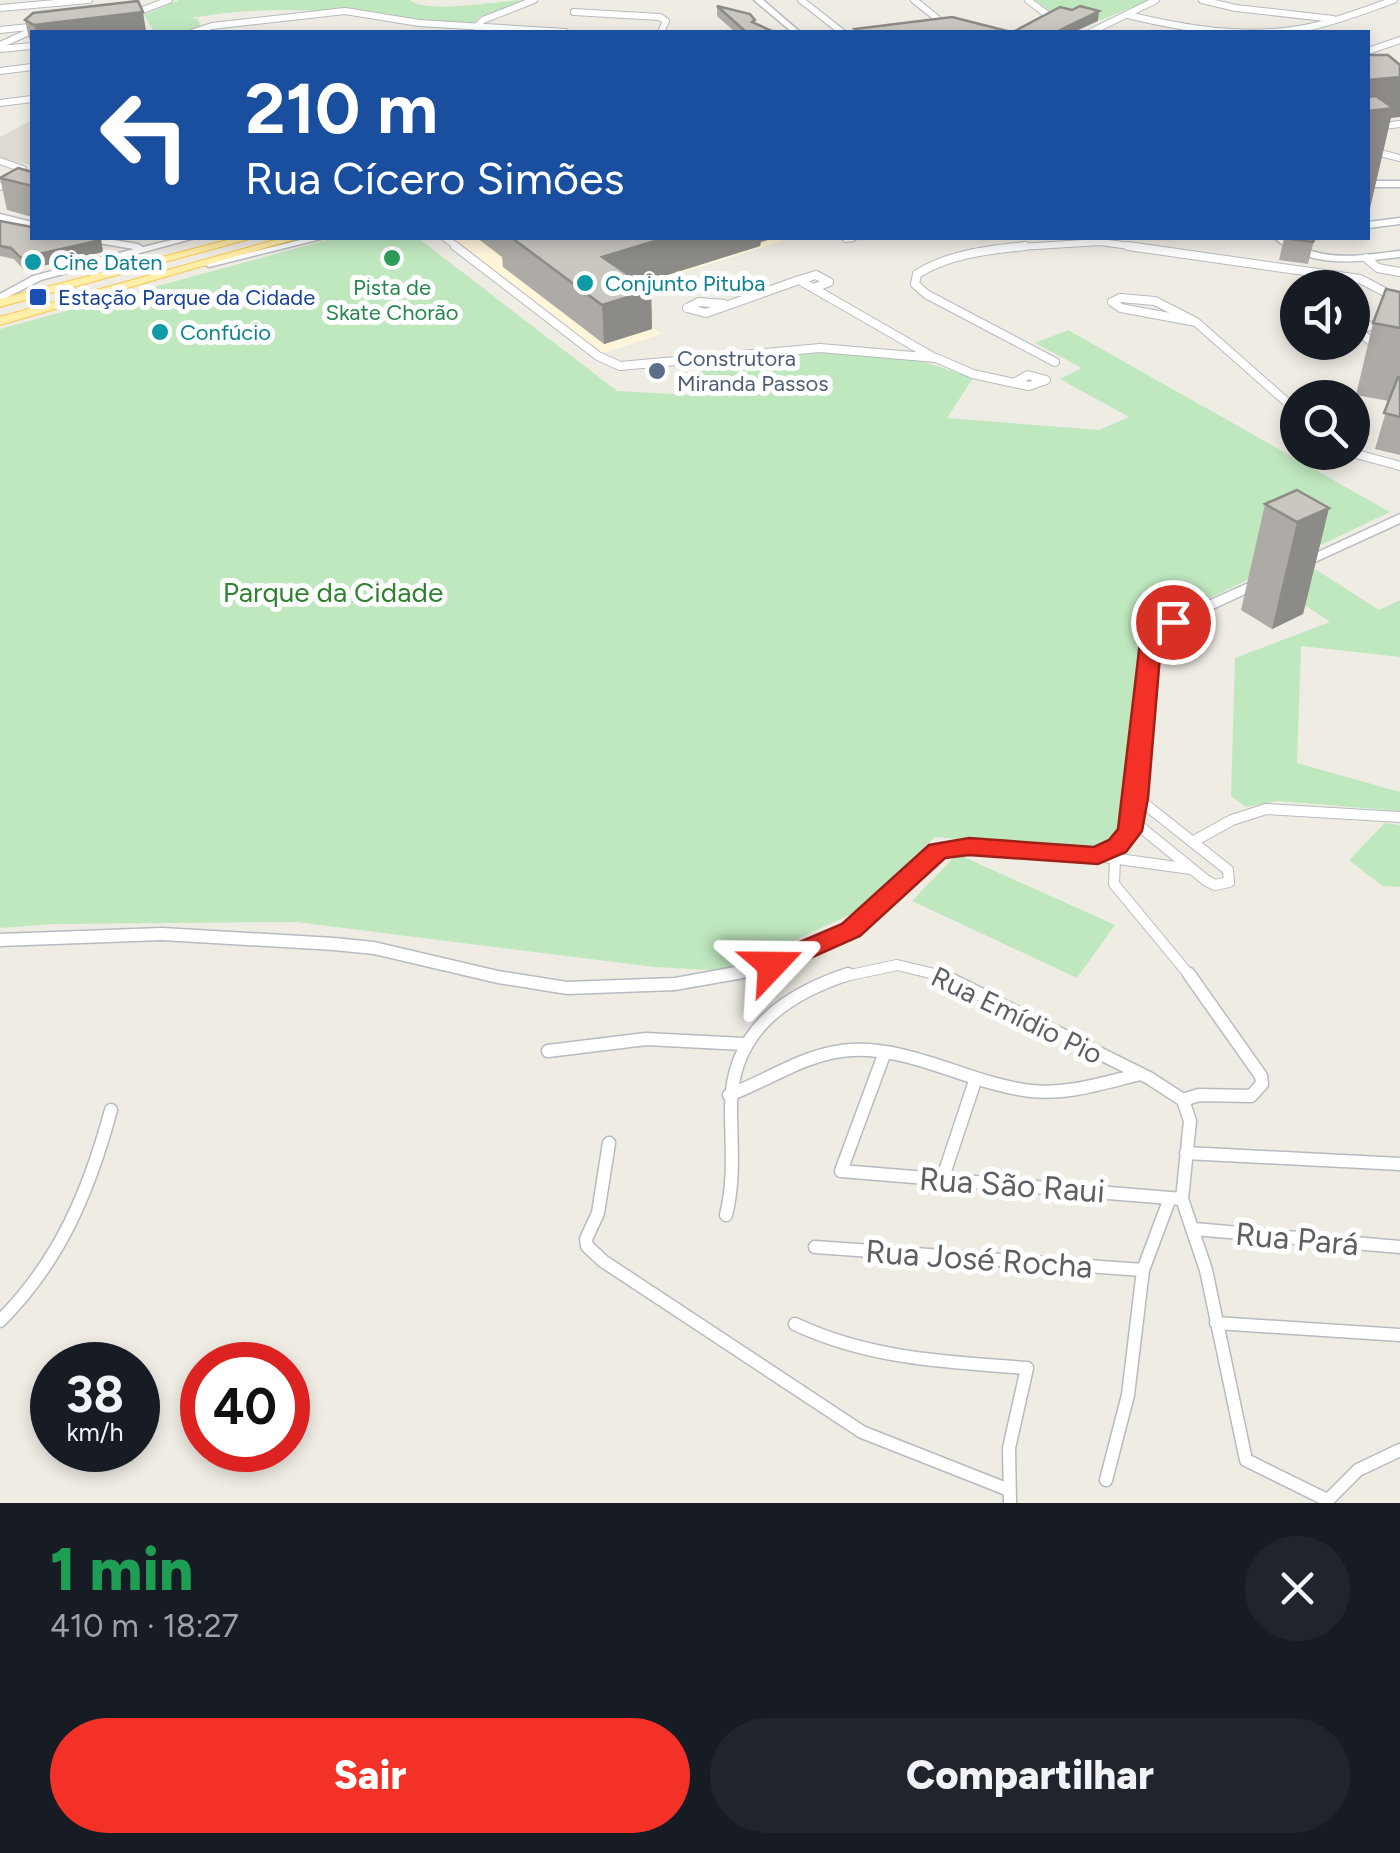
<!DOCTYPE html>
<html lang="pt">
<head>
<meta charset="utf-8">
<style>
	body { margin:0; font-family:Figtree,sans-serif; background:#20242c; color:#f1f3f6; height:100vh; display:flex; flex-direction:column; font-size:38px; white-space:nowrap }
	* { box-sizing:border-box; margin:0 }
	p { font-size:32px; color:#9ea1a6 }
	.icon { flex:none; width:55px; height:55px; fill:none; stroke:currentColor; stroke-width:2; stroke-linecap:round; stroke-linejoin:round }
	.map { position:relative; height:1503px; overflow:hidden }
	.drawer { display:flex; flex-direction:column; background:#171b24; flex:1 }
	.drawer>* { flex:none }
	.guide { position:absolute; left:30px; top:30px; width:1340px; height:210px; border-radius:0px; box-shadow:0 5px 15px #0003; background:#1a4fa0; color:#fff; overflow:hidden }
	.buttons { position:absolute; left:1280px; top:270px; display:grid; gap:20px }
	.buttons a { display:grid; place-items:center; width:90px; height:90px; border-radius:50%; background:#171b24; box-shadow:0 5px 15px #0003; font-size:50px }
	.speed { position:absolute; left:30px; top:1342px; display:flex; gap:20px; font-size:50px; font-weight:700; text-align:center }
	.speed>* { display:grid; place-content:center; width:130px; height:130px; border-radius:50%; background:#171b24; box-shadow:0 5px 15px #0003; line-height:1 }
	.speed small { font-size:25px; font-weight:400 }
	.speed .limit { border:15px solid #d22; background:#fff; color:#111 }
	.pin { position:absolute; display:grid; place-items:center; width:85px; height:85px; color:#fff; margin:-42px; border:5px solid #fff; border-radius:50%; box-shadow:0 2px 10px #0007 }
	.me { position:absolute; width:110px; margin:-55px; rotate:67deg; stroke-linejoin:round; filter:drop-shadow(0 0 8px #0008) }
	.turn { display:flex; align-items:center; gap:35px; height:210px; padding:0 50px; font-size:45px }
	.turn .icon { width:130px; height:130px; stroke-width:2.5 }
	.turn b { display:block; font-size:70px; line-height:85px }
	.round { display:grid; place-items:center; flex:none; width:105px; height:105px; border-radius:52px; background:#20242c }
	.headline { display:flex; align-items:center; justify-content:space-between; height:170px; padding:0 50px }
	h1 { font-size:60px; font-weight:800; line-height:75px; color:#1e9e55 }
	.cta { display:flex; gap:20px; margin-top:auto; padding:20px 50px }
	.cta a { flex:1; height:115px; border-radius:60px; background:#f33127; color:#fff; font-size:40px; font-weight:800; line-height:115px; text-align:center }
	.cta a+a { background:#20242c; color:#f1f3f6 }
	.map>svg:first-child { display:block }
	.commercial { fill:#fff5d9 }
	.education { fill:#dfdbd2 }
	.green { fill:#c0e8bf }
	.lines { fill:none; stroke-linecap:round; stroke-linejoin:round }
	.street-far3-casing { stroke:#b7babf; stroke-width:8 }
	.street-far2-casing { stroke:#b7babf; stroke-width:10 }
	.street-far1-casing { stroke:#b7babf; stroke-width:12 }
	.street-casing { stroke:#b7babf; stroke-width:15 }
	.secondary-casing { stroke:#b7bbc1; stroke-width:3 }
	.primary-casing { stroke:#f9c653; stroke-width:2 }
	.street-far3 { stroke:#fff; stroke-width:6 }
	.street-far2 { stroke:#fff; stroke-width:8 }
	.street-far1 { stroke:#fff; stroke-width:10 }
	.street { stroke:#fff; stroke-width:12 }
	.secondary { fill:#fff; fill-rule:evenodd }
	.primary { fill:#ffefa9; fill-rule:evenodd }
	.wall { fill:#aeaba6 }
	.shaded-wall { fill:#8d8b87 }
	.building { fill:#cac7c1; stroke:#8d8b87; stroke-width:2.5 }
	.route { fill:#f33127; stroke:#9e2019; stroke-width:2.5 }
	.leisure-dot { fill:#2e9e5b; stroke:#fff; stroke-width:4 }
	.culture-dot { fill:#0f9aa8; stroke:#fff; stroke-width:4 }
	.transit-dot { fill:#1a4fb4; stroke:#fff; stroke-width:4 }
	.service-dot { fill:#5c6f8a; stroke:#fff; stroke-width:4 }
	.labels { text-anchor:middle; dominant-baseline:central; stroke-width:10; stroke-linejoin:round; paint-order:stroke }
	.far-culture-label { font-size:22px; fill:#0d838f; stroke:#fff; text-anchor:start }
	.far-leisure-label { font-size:22px; fill:#27864d; stroke:#fff }
	.far-transit-label { font-size:22px; fill:#164399; stroke:#fff; text-anchor:start }
	.far-service-label { font-size:22px; fill:#4e5e75; stroke:#fff; text-anchor:start }
	.park-label { font-size:28px; fill:#2f8230; stroke:#fff }
	.street-label { font-size:28px; fill:#5c6065; stroke:#fff }
	.near-street-label { font-size:32px; fill:#5c6065; stroke:#fff }
</style>
</head>
<body>
<div class="map">
<svg width="1400" height="1503" viewBox="0 0 1400 1503">
	<rect width="100%" height="100%" fill="#efece4"/>
	<path class="commercial" d="M453,238H792L611,295L661,334L601,354Z"/>
	<path class="education" d="M32,120V165L0,158V137Z"/>
	<path class="green" d="M179,0H409C430,15 499,0 528,0L479,17L473,25C372,17 290,0 190,18L198,19L201,27L189,32H154L144,15Z
		M1035,0H1150L1101,20L1055,15Z
		M334,238H418L617,391L692,395L701,378L695,363C764,356 837,344 906,357C928,362 951,371 973,378L947,418L1099,430L1129,417L1060,379L1082,368L1035,343L1068,330L1390,512L1140,631L1121,853L935,837L858,911L727,971L654,967L296,922L55,924L0,928V329Z
		M1315,569L1379,610L1400,600V657L1301,646L1297,763L1400,792V811L1278,801L1246,807L1231,796L1235,658L1330,622L1277,586Z
		M1385,823L1400,825V887L1382,886L1349,860Z
		M957,854L1115,925L1077,978L912,901Z"/>
	<g class="lines">
		<g class="street-far3-casing">
			<path id="street-far3" d="M801,0L842,32
				M914,0L948,27L968,32
				M1202,0L1236,8L1333,19
				M0,8L89,0
				M574,12L660,17L666,21L661,32
				M130,15L169,0
				M1128,15C1186,29 1246,39 1305,28C1336,22 1365,10 1394,0
				M476,27L483,20L534,0
				M0,30L39,26
				M194,32L212,26L345,11L419,23L565,32
				M1019,32L1049,16L1028,0
				M1091,32L1156,0
				M0,45L31,31
				M0,49L32,46
				M1368,51L1400,40
				M0,71L32,67
				M0,103L32,99
				M1368,128L1400,124
				M1368,150L1400,158
				M0,161L23,169L0,187
				M445,238L459,248
				M846,239L853,238
				M1003,248L1100,242L1145,248"/>
		</g>
		<g class="street-far2-casing">
			<path id="street-far2" d="M455,246L598,356L620,366L820,348L936,358L973,374L1014,383
				M1025,246C988,250 949,254 917,274L915,284L926,294L1055,362
				M1128,246L1360,279L1400,300
				M1366,258L1378,268L1400,272
				M799,280L816,275L829,282L814,288
				M1120,298L1155,301L1196,322L1121,308L1112,302Z
				M687,308L706,313L799,280L933,357
				M687,308L699,302L724,304
				M1196,322L1298,412
				M1378,347L1356,329L1400,320
				M1028,375L1046,380L1029,386L1014,383Z
				M1349,452L1400,466"/>
		</g>
		<g class="street-far1-casing">
			<path id="street-far1" d="M1133,821L1207,881L1215,885L1229,882L1228,870L1137,798
				M1192,842L1232,820L1266,809L1400,817
				M1097,856L1191,869
				M1115,858L1114,884L1191,977
				M841,977L897,965L947,977"/>
		</g>
		<g class="street-casing">
			<path id="street" d="M940,974L1149,1078L1183,1100L1190,1121L1182,1199L1206,1270L1246,1460L1327,1500
				M548,1051L646,1039L744,1044
				M885,1052L841,1171L1182,1199
				M729,1095C769,1080 808,1052 851,1050C914,1047 970,1084 1031,1091C1067,1095 1103,1083 1137,1075
				M1183,1100L1199,1095L1251,1096L1262,1084L1261,1076L1189,974
				M609,1143L598,1213L586,1239L587,1246L603,1261L862,1432L1009,1490
				M1186,1153L1400,1164
				M942,1180L976,1078
				M726,1215C735,1179 731,1145 731,1108C731,1033 782,996 848,974
				M1194,1229L1400,1247
				M815,1247L1143,1270
				M0,1321C60,1261 89,1191 111,1110
				M1216,1323L1400,1335
				M795,1324C869,1359 947,1362 1027,1368L1009,1448L1010,1503
				M1106,1480L1128,1395L1143,1270L1170,1198
				M1325,1503L1358,1470L1400,1450"/>
		</g>
		<g class="secondary-casing">
			<path id="secondary" d="M754,0H763L800,32H792Z
				M1368,181H1400V187H1368Z
				M0,214L32,222V228L0,220Z
				M1400,218V224L1368,228V222Z
				M81,238H101L138,244L143,247L180,238H195L41,280L0,301V294L33,276L134,249L86,241Z
				M309,238H325L209,267L204,264Z
				M1274,238C1290,237 1302,250 1319,253C1345,259 1373,254 1400,251V257C1357,262 1309,269 1274,238Z
				M1400,514V523L1304,567H1294L1292,564Z
				M1264,576L1269,577L1271,580L1269,583L1178,625L1157,643L1145,798L1138,831L1124,850L1097,861L969,852L943,856L857,934L755,976L675,990L567,994L498,983L374,954L334,950L162,940L0,946V934L162,928L334,938L374,942L498,971L567,982L675,978L752,964L845,926L932,847L969,842L1095,850L1112,842L1122,830L1129,798L1143,642L1168,619Z"/>
		</g>
		<g class="primary-casing">
			<path id="primary" d="M235,238H253L0,307V299Z
				M282,238H299L0,325V317Z"/>
		</g>
		<use href="#street-far3" class="street-far3"/>
		<use href="#street-far2" class="street-far2"/>
		<use href="#street-far1" class="street-far1"/>
		<use href="#street" class="street"/>
		<use href="#secondary" class="secondary"/>
		<use href="#primary" class="primary"/>
	</g>
	<path class="wall" d="M717,6L755,20V24L774,32H735L717,16Z
		M25,20L146,31L132,32H32V41L29,39Z
		M32,172V217L7,210L0,178Z
		M0,221L101,240L103,252L24,270L14,259L0,256Z
		M477,238H774L761,242L760,246L641,283L651,290L652,329L604,344L503,267L502,257Z
		M1284,238L1314,240L1308,264L1279,260Z
		M1400,292V455L1375,449L1389,401L1356,395L1373,323Z
		M1265,504L1329,508L1303,614L1272,629L1241,610Z"/>
	<path class="shaded-wall" d="M1099,11L1098,21L1074,32H1056Z
		M143,12L146,31L132,32H36L34,25Z
		M1400,77V117L1391,118L1368,217V80Z
		M665,238H774L761,242L760,246L604,295L602,257Z
		M101,240L103,252L24,270L21,258Z
		M651,290L652,329L604,344L602,305Z
		M1329,508L1303,614L1272,629L1297,522Z"/>
	<path class="building" d="M138,1L143,12L34,25L25,20L33,13Z
		M717,6L750,14L755,20L752,22L774,32H746Z
		M1080,6L1099,11L1056,32H1013L1060,7L1072,10Z
		M952,17L1011,32H860L855,29Z
		M1368,55H1388L1400,65V77L1368,80Z
		M1376,96L1393,108L1368,111V97Z
		M18,168L32,172V186L0,178Z
		M0,221L32,227V238H86L101,240L21,258L11,248L0,246Z
		M512,238H665L602,257L651,290L602,305Z
		M1284,238H1309L1314,240L1313,242Z
		M1386,289L1400,292V328L1373,323Z
		M1398,377L1400,378V417L1384,413Z
		M1297,490L1329,508L1297,522L1265,504Z"/>
	<path class="route" d="M1173,615L1183,622L1161,644L1148,798L1142,831L1126,852L1098,864L969,855L945,858L860,936L781,971H762L759,965L762,958L842,924L929,845L969,838L1094,847L1109,840L1118,829L1140,642L1165,617Z"/>
	<circle class="leisure-dot" cx="392" cy="258" r="10"/>
	<g class="culture-dot">
		<circle cx="33" cy="262" r="10"/>
		<circle cx="585" cy="283" r="10"/>
		<circle cx="160" cy="332" r="10"/>
	</g>
	<rect class="transit-dot" x="28" y="287" width="20" height="20" rx="5"/>
	<circle class="service-dot" cx="657" cy="371" r="10"/>
	<g class="labels">
		<g class="far-culture-label">
			<text x="53" y="262">Cine Daten</text>
			<text x="605" y="283">Conjunto Pituba</text>
			<text x="180" y="332">Confúcio</text>
		</g>
		<g class="far-leisure-label">
			<text x="392" y="287">Pista de<tspan x="392" dy="25">Skate Chorão</tspan></text>
		</g>
		<g class="far-transit-label">
			<text x="58" y="297">Estação Parque da Cidade</text>
		</g>
		<g class="far-service-label">
			<text x="677" y="358">Construtora<tspan x="677" dy="25">Miranda Passos</tspan></text>
		</g>
		<g class="park-label">
			<text x="333" y="592">Parque da Cidade</text>
		</g>
		<g class="street-label">
			<text transform="translate(1017 1015) rotate(26)">Rua Emídio Pio</text>
		</g>
		<g class="near-street-label">
			<text transform="translate(1012 1185) rotate(4)">Rua São Raui</text>
			<text transform="translate(1297 1239) rotate(5)">Rua Pará</text>
			<text transform="translate(979 1259) rotate(4)">Rua José Rocha</text>
		</g>
	</g>
</svg>
<div class="buttons">
<a><svg class="icon" aria-label="sound" viewBox="0 0 24 24"><path d="M4 9h4l5-4v14l-5-4H4zM17 9q2 3 0 6"/></svg></a>
<a><svg class="icon" aria-label="search" viewBox="0 0 24 24"><circle cx="10" cy="10" r="6"/><path d="M15 15l6 6"/></svg></a>
</div>
<div class="speed"><div>38<small>km/h</small></div><div class="limit">40</div></div>
<div class="pin" style="left:1173px;top:622px;background:#d93025"><svg class="icon" aria-label="arrive" viewBox="0 0 24 24"><path d="M6 21V4h12l-3 4 3 4H6"/></svg></div>
<svg class="me" style="left:772px;top:965px" viewBox="-20 -20 40 40"><path d="M0-17L14 15 0 8-14 15z" fill="#f33127" stroke="#fff" stroke-width="4"/></svg>
<div class="guide">
<div class="turn"><svg class="icon" aria-label="left" viewBox="0 0 24 24"><path d="M17 20v-9H6M10 6l-5 5 5 5"/></svg><div><b>210 m</b>Rua Cícero Simões</div></div>
</div>
</div>
<section class="drawer">
<div class="headline"><div><h1>1 min</h1><p>410 m · 18:27</p></div><a class="round"><svg class="icon" aria-label="close" viewBox="0 0 24 24"><path d="M6 6l12 12M18 6L6 18"/></svg></a></div>
<div class="cta"><a>Sair</a><a>Compartilhar</a></div>
</section>
</body>
</html>
